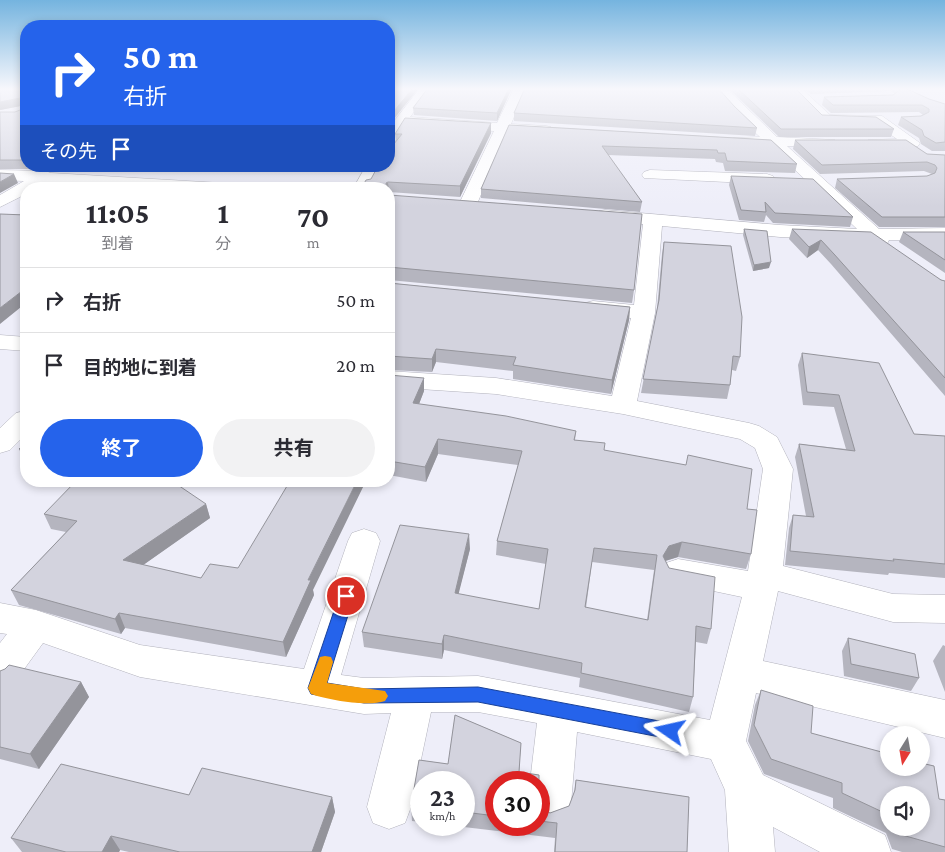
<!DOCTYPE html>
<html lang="ja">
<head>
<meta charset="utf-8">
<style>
	body { margin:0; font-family:"Crimson Pro","Noto Sans JP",serif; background:#f2f2f3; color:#2b2b33; height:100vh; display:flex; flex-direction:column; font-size:19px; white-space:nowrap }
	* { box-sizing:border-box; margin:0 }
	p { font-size:16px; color:#7c7c81 }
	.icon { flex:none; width:28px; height:28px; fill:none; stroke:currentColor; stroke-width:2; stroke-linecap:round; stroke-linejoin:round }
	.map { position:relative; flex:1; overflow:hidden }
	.sheet { position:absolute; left:20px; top:182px; width:375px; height:305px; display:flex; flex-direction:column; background:#fff; border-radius:20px; box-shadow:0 2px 8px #0003 }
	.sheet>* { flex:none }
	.banner { position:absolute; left:20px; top:20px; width:375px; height:152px; border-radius:20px; box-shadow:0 2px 8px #0003; background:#2563eb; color:#fff; overflow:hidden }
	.needle { width:32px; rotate:191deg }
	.controls { position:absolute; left:880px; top:726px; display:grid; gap:10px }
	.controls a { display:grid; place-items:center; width:50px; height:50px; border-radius:50%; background:#fff; box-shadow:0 2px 8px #0003; font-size:25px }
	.speed { position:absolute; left:410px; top:771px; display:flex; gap:10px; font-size:25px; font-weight:700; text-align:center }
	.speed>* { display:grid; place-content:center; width:65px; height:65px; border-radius:50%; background:#fff; box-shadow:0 2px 8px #0003; line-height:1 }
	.speed small { font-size:12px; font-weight:400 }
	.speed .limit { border:8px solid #d22; background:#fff; color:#111 }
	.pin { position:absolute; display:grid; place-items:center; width:42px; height:42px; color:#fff; margin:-21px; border:2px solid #fff; border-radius:50%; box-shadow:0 1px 5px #0007 }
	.me { position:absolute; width:55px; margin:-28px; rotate:281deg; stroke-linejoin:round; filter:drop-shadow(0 0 4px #0008) }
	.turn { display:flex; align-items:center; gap:18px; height:105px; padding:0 20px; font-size:22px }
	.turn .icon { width:65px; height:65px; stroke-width:2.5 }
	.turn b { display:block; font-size:35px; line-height:42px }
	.then { display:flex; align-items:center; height:48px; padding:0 20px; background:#0003; gap:10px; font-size:19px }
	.eta { display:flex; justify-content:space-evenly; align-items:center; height:85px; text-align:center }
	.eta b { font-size:30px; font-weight:700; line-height:35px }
	.primary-button { display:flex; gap:10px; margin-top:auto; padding:10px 20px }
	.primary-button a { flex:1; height:58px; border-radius:30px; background:#2563eb; color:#fff; font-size:20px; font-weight:700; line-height:58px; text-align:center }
	.primary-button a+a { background:#f2f2f3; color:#2b2b33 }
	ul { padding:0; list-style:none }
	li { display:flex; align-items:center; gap:15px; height:65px; padding:0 20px; border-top:1px solid #e1e1e2 }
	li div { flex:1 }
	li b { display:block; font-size:19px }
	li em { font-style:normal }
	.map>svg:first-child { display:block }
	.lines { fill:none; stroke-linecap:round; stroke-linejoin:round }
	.minor-casing { stroke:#b2b2bc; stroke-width:1 }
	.minor { fill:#fff; fill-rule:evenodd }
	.wall { fill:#b5b5bf; fill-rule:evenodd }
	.shaded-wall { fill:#94949b }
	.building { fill:#d3d3de; stroke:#94949b; fill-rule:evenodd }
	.route { fill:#2563eb; stroke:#184099 }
	.slow { fill:#f59e0b }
</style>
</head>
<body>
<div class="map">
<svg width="945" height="852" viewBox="0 0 945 852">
	<rect width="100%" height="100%" fill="#eeeef9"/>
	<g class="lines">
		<g class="minor-casing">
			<path id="minor" d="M420,88H432L410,117L497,123L514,88H526L511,124L546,126L551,127L553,130L551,133L546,134L507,132L477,204L474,208L468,209L462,208L459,204L494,131L404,125L394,143L389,144V128Z
				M713,88H726L777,137L835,140L837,143L835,146L830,147L787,146L879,229L945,228V240H889L887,244C880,246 875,246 869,241L780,237L662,226L655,313L637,401L749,423L759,426L777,437L793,469L783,566L893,594L945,595V623L893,622L778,591L763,661L945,700V738L756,693L746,741L763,775L885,835L891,852H820L773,827L775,852H729L725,790L711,759L577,732L571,804L565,820L549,826L539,822V782H530L537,723L478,712H431L411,807L405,823L389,829L373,823L367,807L391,713L364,714L140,677L43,643L14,683L0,688V643L7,634L0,633V603L36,610L140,645L304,669L348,541L352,533L364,529L376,533L380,541L341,675L364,678L478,676L710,720L742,597L666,581L661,572L666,563L678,559L748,571L763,469L755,448L740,439L623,414L496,394L389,387V371L496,378L612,396L631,318L585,313L582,308L585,303L593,301L634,305L643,224L599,219L596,215L599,211L605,210L780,225L857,229L770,146L733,144L731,141L733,138L760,137L734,113Z
				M788,88H801L830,115L882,116L920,143L918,146L913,147L868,146L866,143L868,140L897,139L874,123L821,122Z
				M366,166H382L370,189H353Z
				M0,170L45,171L51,173L238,184L244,185L246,189H149L45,183L35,189H26V194L0,207V195L24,181L0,180Z
				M650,170L767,174L773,176L775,179L773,182L767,184L644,178L642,175L644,172Z
				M0,335L26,337V351L0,349Z
				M26,411V434L10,450L0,453V428L16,413Z"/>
		</g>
		<use href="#minor" class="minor"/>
	</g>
	<path class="wall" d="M26,88V166H45L42,169H0V112H15L25,108V105L0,110Z
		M428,88H512L497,121L414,115L413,108Z
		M728,88H795L822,115L894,129L891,137H779Z
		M803,88H905L929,99L945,104V151H932L921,144L919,138L898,125L901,117L921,116L923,115L919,112L831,113L822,105L824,97L893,95L895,94L891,91L811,94Z
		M734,106L757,128L755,136L514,121V113Z
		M491,123V133L460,197L389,192L371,179L396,141L395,134Z
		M509,125L771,140L797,164L795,173L725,171L723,163L716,162L715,159L608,155L642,202L640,212L481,198V189Z
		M795,140L927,154L945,155V227H879L835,188L837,179L927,176L932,174L924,171L820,174L793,149Z
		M731,176L853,217L850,227L773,223L766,215L764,222L739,220L729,185Z
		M389,195L634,290L632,303L389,280Z
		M744,229L769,268L753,271L743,235Z
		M792,229L945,281V396L831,264L818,250L807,258L789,239Z
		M903,232H945V273L899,242Z
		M664,242L740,357L736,371L732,370L730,385L727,399L641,393L657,309L662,254Z
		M389,283L630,307L629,320L611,394L513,379V371L436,362L432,372L389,370Z
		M802,353L914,434L945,436V578L889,573L888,575L785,565L789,528L793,515L806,516L795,457L799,444L846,449L834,407L803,405L798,365Z
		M389,375L424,391L419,404L576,431L575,440L604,450L747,509L751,554L746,569L678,557L665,561L669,568L711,629L707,644L696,642L693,697L689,712L579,687L580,678L444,650L442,659L364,647L362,632L470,549L458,594L539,609L546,564L496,555L497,541L518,465L438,454L426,482L389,475ZM592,562L654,570L647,620L586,608Z
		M26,442V464L25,463L19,449Z
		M206,504L210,518L143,565L201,578L313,590L314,595L286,657L125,628L121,634L19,605L11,590L66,532L51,529L44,514Z
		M848,638L919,678L911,691L844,676L842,651Z
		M943,645L945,646V692L933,661Z
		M0,671L81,682L89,697L39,769L0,759Z
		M761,690L811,733L939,799L945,800V852H902L892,849L886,833L833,808V798L764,774L748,741L755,705ZM889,795L921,828H889Z
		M455,715L521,743L519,772L539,775V782H496V825H539V807L550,813L569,806L574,793L576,780L689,797L687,852H554L555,838L447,825H464V782H421V822L412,821L411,806L419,760L448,764Z
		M189,795L332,797L335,812L321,852H129L120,850L119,852H22L11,838Z"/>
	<path class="shaded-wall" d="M413,88H419L389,125V117Z
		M509,88H512L497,121V113Z
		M25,97L26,105L0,110V102Z
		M491,123V133L460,197V186Z
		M14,174L18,183L0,193V182Z
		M388,182L389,192V189H387L386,183Z
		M821,240L818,250L807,258L809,247Z
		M771,262L769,268L753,271L754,265Z
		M26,288V303L0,324V308Z
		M630,307L629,320L611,394L612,380Z
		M436,349V362L432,372V359Z
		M424,378V391L414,417L413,403Z
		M438,439V454L426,482L425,467Z
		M357,481H366L313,590L314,595L286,657L283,642L308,580Z
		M206,504L210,518L129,575L123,560Z
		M469,534L470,549L455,608V593Z
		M682,542L678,557L665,561L663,556L669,546Z
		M119,613L125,628L121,634L115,619Z
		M444,635V650L442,659V644Z
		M81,682L89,697L39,769L30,754Z
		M332,797L335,812L321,852H312Z
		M111,836L120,850L119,852H102Z"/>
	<path class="building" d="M0,88H26V160H0V112H15L25,108V97L0,102Z
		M389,88H413L389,117Z
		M428,88H509L497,113L413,108Z
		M525,88H718L734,106L757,128L514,113Z
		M737,88H795L822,115L876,117L894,129H781Z
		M899,88H905L929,99L945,104V142L936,143L924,136L922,130L901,117L921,116L929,112V109L922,105H833L824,97L893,95L901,89Z
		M405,118L491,123L460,186L388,182L386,183L387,189H361L366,180L371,179L378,166H389V150L402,134H395Z
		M509,125L771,140L797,164L727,161L725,153H718L717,150L602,146L642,202L481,189Z
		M795,140H906L927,154L945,155V217H882L837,179L927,176L935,173L937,168L935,165L927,162L822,165Z
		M0,173L14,174L0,182Z
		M731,176L813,179L853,217L775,213L765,202L766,212L741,210Z
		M389,195L642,214L634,290L389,267Z
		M0,214L26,215V288L0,308Z
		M744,229L767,231L771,262L754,265Z
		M792,229L871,232L941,280L945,281V378L834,254L821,240L809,247Z
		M903,232H945V260Z
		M664,242L731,246L742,317L740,357L733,356L730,385L643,379L659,300Z
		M389,283L630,307L612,380L513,365L516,357L436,349L432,359L389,356Z
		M802,353L879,363L914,434L945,436V564L893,559L894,561L790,551L793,515L814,517L799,444L855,451L839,395L807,392Z
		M389,375L424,378L413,403L506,416L576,431L574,440L605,443L604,450L686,465L688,455L752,469L747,509L757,510L751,554L682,542L669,546L663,556L669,568L715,577L711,629L696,626L693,697L581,673L582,663L444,635L442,644L362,632L400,525L469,534L455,593L539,609L548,549L497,541L522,451L438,439L425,467L389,461ZM594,548L657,555L648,620L585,607Z
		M26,442V450L19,449Z
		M76,481H172L206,504L123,560L201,578L210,564L238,568L290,481H357L308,580H311L283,642L119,613L115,619L11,590L77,521L44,514Z
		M848,638L915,654L919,678L851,664Z
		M9,665L81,682L30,754L0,747V671L5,669Z
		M761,690L813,706L811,733L889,754V768H921V763L934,766L939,799L945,800V847L902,835L900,828H921V795H889V815L842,793V783L771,759L754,725Z
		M455,715L521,743L519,772L539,775V782H496V816L464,812V782H421V807L411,806L419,760L448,764Z
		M61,764L189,795L202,768L332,797L312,852H180L111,836L102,852H66L11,838Z
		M576,780L689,797L687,852H555L557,823L539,821V807L550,813L569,806L575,790Z"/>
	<linearGradient id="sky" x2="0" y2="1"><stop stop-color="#75b4df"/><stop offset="0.43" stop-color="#f7f7fc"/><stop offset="1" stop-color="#f7f7fc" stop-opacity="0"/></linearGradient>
	<rect width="945" height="207" fill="url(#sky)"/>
	<path class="route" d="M346,590L352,592L354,596L327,683L364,689L478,687L670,723L676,725L678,731L676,737L670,739L478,702L364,703L311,694L308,688L339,596L341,592Z"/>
	<path class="slow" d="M325,656L331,657L333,662L327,683L385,691L388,696L385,701C368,707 328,700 311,694L308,688L320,657Z"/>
</svg>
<div class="controls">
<a><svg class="needle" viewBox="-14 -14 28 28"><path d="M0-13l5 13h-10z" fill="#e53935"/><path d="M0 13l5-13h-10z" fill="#7c7c81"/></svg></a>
<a><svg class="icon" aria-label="sound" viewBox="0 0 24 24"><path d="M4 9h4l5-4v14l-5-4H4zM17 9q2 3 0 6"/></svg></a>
</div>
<div class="speed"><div>23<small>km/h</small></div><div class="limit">30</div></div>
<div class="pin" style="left:346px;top:596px;background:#d93025"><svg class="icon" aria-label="arrive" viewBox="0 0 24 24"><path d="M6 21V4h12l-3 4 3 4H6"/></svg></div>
<svg class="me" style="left:670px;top:731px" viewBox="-20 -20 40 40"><path d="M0-17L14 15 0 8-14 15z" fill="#2563eb" stroke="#fff" stroke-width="4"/></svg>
<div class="banner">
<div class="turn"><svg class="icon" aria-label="right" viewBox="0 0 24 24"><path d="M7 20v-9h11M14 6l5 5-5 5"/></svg><div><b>50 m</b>右折</div></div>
<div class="then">その先<svg class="icon" aria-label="arrive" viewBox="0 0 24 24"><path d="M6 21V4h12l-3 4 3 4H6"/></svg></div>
</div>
<section class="sheet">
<div class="eta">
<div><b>11:05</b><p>到着</p></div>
<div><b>1</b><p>分</p></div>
<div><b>70</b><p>m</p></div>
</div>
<ul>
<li><svg class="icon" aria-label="right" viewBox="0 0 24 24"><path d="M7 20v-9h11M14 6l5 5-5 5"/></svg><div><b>右折</b></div><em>50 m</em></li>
<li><svg class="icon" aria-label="arrive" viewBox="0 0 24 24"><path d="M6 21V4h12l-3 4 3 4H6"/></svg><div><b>目的地に到着</b></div><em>20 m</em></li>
</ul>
<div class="primary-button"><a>終了</a><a>共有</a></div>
</section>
</div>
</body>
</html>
